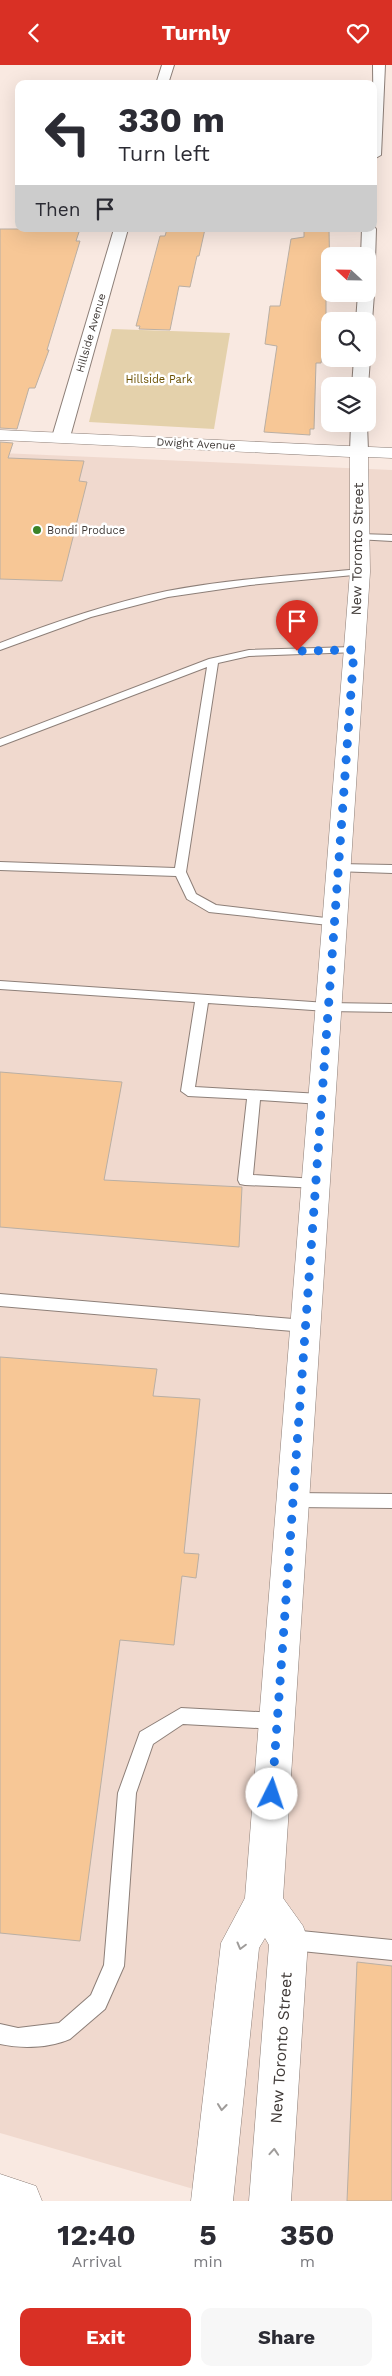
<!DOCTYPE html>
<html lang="en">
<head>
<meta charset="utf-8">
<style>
	body { margin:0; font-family:"Work Sans",sans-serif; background:#f7f7f7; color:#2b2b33; height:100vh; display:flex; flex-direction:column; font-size:19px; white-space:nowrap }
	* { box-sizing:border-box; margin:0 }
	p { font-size:16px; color:#7c7c81 }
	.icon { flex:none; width:28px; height:28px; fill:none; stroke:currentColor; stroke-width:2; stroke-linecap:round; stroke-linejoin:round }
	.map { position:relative; height:2136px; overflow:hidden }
	.side { display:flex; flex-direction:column; background:#fff; flex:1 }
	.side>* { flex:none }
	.banner { position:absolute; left:15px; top:15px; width:362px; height:152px; border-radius:10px; box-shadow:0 5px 20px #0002; background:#fff; color:#2b2b33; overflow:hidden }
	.needle { width:32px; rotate:292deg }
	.fabs { position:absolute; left:321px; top:182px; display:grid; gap:10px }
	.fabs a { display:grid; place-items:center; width:55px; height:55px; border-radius:10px; background:#fff; box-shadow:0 5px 20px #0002; font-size:25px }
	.pin { position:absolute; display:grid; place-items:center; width:42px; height:42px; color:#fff; margin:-51px -21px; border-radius:50% 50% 50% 0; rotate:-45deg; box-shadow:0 0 5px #0007 }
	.pin .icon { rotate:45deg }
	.me { position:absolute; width:55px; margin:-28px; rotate:4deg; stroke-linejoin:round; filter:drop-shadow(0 0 4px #0008) }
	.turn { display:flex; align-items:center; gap:18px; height:105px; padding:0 20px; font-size:22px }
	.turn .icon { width:65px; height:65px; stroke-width:2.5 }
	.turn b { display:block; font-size:35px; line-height:42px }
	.then { display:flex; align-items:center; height:48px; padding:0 20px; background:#0003; gap:10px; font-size:19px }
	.eta { display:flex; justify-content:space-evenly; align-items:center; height:85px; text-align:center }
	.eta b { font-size:30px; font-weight:700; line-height:35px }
	.action { display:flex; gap:10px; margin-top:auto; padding:10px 20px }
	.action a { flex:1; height:58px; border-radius:10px; background:#d93025; color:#fff; font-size:20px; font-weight:700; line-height:58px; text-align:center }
	.action a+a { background:#f7f7f7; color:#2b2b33 }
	header { display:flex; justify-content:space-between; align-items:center; height:65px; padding:0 20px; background:#d93025; color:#fff; font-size:22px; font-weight:700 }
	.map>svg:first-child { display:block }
	.built { fill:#f0d9ce }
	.green { fill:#e4d1ab }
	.building { fill:#f7c796; stroke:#baafa4 }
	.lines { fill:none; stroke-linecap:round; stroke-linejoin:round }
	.lane-casing { stroke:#8d7f78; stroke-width:2 }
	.street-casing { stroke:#8d7f78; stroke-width:2 }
	.secondary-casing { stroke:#8d7f78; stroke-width:1 }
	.lane { fill:#fff; fill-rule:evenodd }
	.street { fill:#fff; fill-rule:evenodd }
	.secondary { fill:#fff; fill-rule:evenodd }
	.oneway { stroke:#9f9c9a }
	.route { stroke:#1a73e8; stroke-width:9; stroke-dasharray:0 16.2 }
	.poi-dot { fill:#3c8328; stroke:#fff; stroke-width:2 }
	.labels { text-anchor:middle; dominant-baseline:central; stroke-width:5; stroke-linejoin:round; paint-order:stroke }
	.far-street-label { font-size:11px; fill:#3f3936; stroke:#fff }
	.far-park-label { font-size:11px; fill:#6b5001; stroke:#fff }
	.far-poi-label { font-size:11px; fill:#3f3936; stroke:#fff; text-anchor:start }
	.street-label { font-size:14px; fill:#3f3936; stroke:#fff }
	.near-street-label { font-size:16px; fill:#3f3936; stroke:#fff }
</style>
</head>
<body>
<header><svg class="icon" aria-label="back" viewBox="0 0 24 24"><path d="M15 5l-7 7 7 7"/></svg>Turnly<svg class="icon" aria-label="heart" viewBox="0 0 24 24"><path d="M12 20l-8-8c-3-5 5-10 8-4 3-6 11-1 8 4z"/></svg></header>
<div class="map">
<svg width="392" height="2136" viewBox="0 0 392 2136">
	<rect width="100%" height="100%" fill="#f9e9e1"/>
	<path class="built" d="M0,388L392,405V2136H235L0,2068Z"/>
	<path class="green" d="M112,264L230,268L214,364L89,357Z"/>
	<path class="building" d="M0,164H80L76,176H80L47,285H49L35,323H29L17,364L0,363Z
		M167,164H205L199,191H197L190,222L179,221L170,265L139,264L140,261H136L160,171H165Z
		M304,164H329L330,218H326V267L321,298H316L314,364H310V370L264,367L277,281L265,279L270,241H280L291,174L304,172Z
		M0,377L13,378L8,393L84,396L79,416L87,417L62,516L0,514Z
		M0,1007L122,1017L104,1115L242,1122L239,1182L0,1162Z
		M0,1292L157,1304L153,1331L200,1334L184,1488L199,1489L196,1513L182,1511L174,1580L120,1575L80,1876L0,1868Z
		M357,1897L392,1901V2136H347Z"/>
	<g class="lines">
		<g class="lane-casing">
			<path id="lane" d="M359,469L392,470V476L356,474V470Z
				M360,504L365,507L364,509L250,520L168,532L91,552L0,585V578C54,557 110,538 167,526C231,514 296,510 360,504Z
				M354,582L359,585L358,587L249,591L218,598L186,807L196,829L216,840L334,854L338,855L340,858L338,861L209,847L187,834L176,811L0,805V797L175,803L207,602L0,681V674L209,594L249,585Z
				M338,799L392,800V808L334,806L332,803L334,800Z
				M0,916L327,938L392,939V947L327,946L208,938L195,1022L321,1029L328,1034L321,1039L260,1035L253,1110L315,1114L320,1115L322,1119L320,1123L245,1120L240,1119L238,1115L247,1034L188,1031L181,1026L195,937L0,924Z
				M0,1229L305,1255L310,1257L313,1261L310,1265L305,1267L0,1241Z
				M293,1428L392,1429V1443L293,1442L287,1440L285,1435L287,1430Z
				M181,1643L276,1648L282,1650L285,1656L282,1662L276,1664L183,1659L153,1679L136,1728L124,1901L105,1944L70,1974C49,1983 22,1984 0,1979V1959L18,1963L59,1958L91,1930L104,1900L118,1728L140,1667Z
				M291,1865L392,1875V1895L291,1885L284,1882L281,1875L284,1868Z"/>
		</g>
		<g class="street-casing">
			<path id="street" d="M162,0H174L168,19H156Z
				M373,0H385L381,90L374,94Z
				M374,161L376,164L375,196L368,200V191H361L362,164H374Z
				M114,164H128L70,372L67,376H55L52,372Z
				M368,225L374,229L372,256L368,260V256H356L358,229H368Z
				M368,291L370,294L368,321H352L354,294H368Z
				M351,359H367L368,386L365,390H353L350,386Z"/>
		</g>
		<g class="secondary-casing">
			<path id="secondary" d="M0,365L392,383V393L368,392L370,507L283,1833L303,1861L308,1875L291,2136H249L269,1880L265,1873L259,1883L233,2136H191L221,1878L245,1833L350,507V392L0,375Z
				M0,2109L36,2121L42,2136H0Z"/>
		</g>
		<use href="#lane" class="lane"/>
		<use href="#street" class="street"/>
		<use href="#secondary" class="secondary"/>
	</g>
	<defs><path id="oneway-chevron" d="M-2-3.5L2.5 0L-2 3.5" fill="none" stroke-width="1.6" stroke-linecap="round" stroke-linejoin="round" transform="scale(1.25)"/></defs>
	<g class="oneway">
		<use href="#oneway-chevron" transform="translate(241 1881) rotate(105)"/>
		<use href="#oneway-chevron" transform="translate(222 2042) rotate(96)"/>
		<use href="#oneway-chevron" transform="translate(274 2087) rotate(-86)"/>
	</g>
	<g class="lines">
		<path class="route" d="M272,1729L354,585L297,586"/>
	</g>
	<circle class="poi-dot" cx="37" cy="465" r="5"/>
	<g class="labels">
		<g class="far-street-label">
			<text transform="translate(91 268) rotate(-74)">Hillside Avenue</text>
			<text transform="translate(196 379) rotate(3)">Dwight Avenue</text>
		</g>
		<g class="far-park-label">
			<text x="159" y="314">Hillside Park</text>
		</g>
		<g class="far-poi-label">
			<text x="47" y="465">Bondi Produce</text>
		</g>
		<g class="street-label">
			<text transform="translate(357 484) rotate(-89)">New Toronto Street</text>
		</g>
		<g class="near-street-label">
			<text transform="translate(281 1983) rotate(-86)">New Toronto Street</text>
		</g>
	</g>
</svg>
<div class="fabs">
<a><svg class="needle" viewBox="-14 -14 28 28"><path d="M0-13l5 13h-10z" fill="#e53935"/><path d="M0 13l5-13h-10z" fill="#7c7c81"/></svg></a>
<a><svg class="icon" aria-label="search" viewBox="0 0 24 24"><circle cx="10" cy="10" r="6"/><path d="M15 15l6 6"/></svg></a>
<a><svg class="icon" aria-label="layers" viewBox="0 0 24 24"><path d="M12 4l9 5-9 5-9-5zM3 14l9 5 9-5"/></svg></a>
</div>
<div class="pin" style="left:297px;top:586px;background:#d93025"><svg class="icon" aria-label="arrive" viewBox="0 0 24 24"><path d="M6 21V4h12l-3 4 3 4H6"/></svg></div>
<svg class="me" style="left:272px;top:1729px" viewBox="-20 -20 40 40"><circle r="19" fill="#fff"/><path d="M0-13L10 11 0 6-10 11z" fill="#1a73e8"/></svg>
<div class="banner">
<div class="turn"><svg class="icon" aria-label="left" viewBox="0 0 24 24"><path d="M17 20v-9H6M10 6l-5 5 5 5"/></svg><div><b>330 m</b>Turn left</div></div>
<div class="then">Then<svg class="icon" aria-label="arrive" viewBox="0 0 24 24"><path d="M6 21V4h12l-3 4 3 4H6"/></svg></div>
</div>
</div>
<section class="side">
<div class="eta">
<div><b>12:40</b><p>Arrival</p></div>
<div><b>5</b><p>min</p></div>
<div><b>350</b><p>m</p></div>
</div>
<div class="action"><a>Exit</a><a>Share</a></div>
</section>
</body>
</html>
